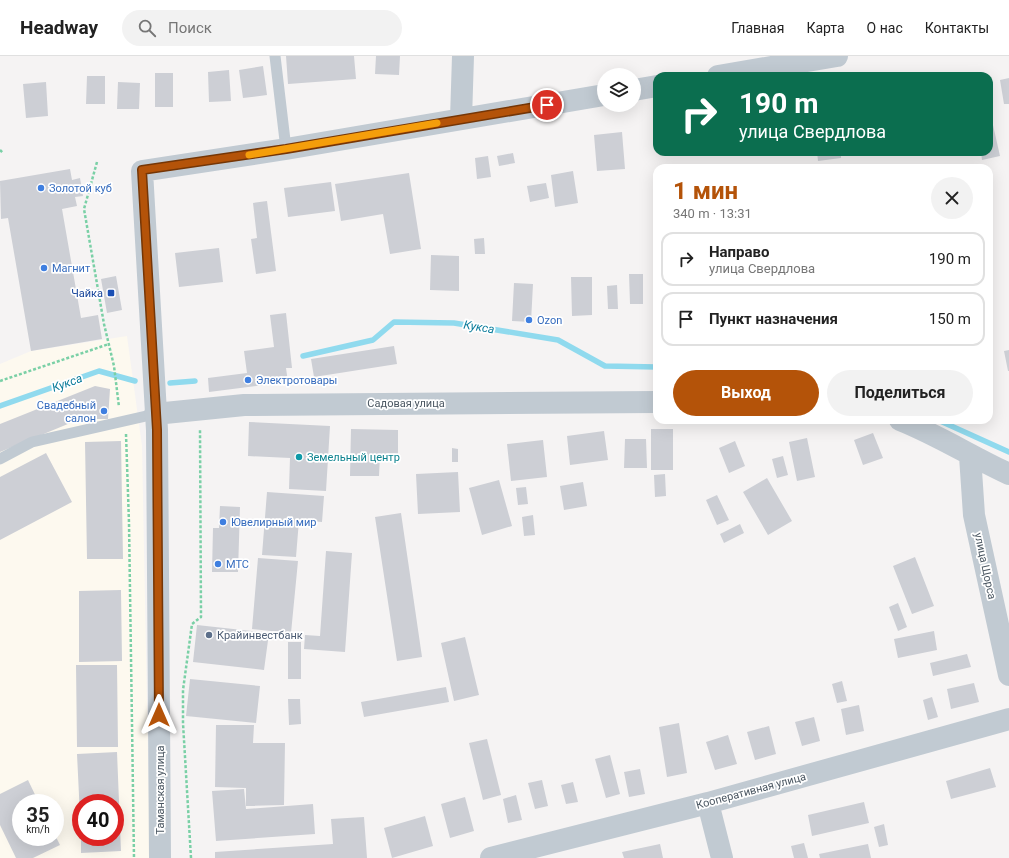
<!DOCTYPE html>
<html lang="ru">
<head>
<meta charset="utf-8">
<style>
	body { margin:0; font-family:Roboto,sans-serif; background:#f2f2f2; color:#222; height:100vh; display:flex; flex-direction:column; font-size:15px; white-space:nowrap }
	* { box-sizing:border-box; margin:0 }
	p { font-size:13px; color:#767676 }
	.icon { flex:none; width:22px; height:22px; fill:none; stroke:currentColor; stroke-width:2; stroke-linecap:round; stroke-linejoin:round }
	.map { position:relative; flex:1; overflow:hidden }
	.drawer { position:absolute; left:653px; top:108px; width:340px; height:260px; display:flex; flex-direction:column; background:#fff; border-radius:12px; box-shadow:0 4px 16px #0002 }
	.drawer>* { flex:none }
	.top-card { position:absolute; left:653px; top:16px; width:340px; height:84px; border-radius:12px; box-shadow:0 4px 16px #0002; background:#0b6e4f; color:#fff; overflow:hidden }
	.tools { position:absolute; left:597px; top:12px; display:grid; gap:8px }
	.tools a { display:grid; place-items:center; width:44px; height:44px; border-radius:50%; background:#fff; box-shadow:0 4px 16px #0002; font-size:20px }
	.speed { position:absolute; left:12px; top:738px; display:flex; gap:8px; font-size:20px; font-weight:700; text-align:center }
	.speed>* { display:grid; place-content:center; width:52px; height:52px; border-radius:50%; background:#fff; box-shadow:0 4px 16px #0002; line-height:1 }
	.speed small { font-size:10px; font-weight:400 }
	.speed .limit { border:6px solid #d22; background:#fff; color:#111 }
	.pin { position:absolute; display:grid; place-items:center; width:34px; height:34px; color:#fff; margin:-17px; border:2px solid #fff; border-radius:50%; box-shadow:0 1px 4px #0007 }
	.me { position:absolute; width:44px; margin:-22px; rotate:0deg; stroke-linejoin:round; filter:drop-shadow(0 0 3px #0008) }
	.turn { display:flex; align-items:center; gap:14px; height:84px; padding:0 20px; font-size:18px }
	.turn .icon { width:52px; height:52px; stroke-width:2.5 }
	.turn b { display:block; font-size:28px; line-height:34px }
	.round { display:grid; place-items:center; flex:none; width:42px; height:42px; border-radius:21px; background:#f2f2f2 }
	.head { display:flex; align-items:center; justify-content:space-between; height:68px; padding:0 20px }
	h1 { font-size:24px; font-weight:700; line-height:30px; color:#b45309 }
	.cta { display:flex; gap:8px; margin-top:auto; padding:8px 20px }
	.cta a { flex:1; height:46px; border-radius:24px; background:#b45309; color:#fff; font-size:16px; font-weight:700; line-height:46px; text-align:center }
	.cta a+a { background:#f2f2f2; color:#222 }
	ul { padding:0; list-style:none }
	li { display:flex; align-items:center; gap:12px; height:54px; margin:0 8px 6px; padding:0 12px; border:2px solid #e0e0e0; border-radius:12px }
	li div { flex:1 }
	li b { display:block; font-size:15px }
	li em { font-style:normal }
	header { display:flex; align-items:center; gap:24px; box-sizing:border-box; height:56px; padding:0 20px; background:#fff; border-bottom:1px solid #e0e0e0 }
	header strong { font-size:19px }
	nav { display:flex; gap:22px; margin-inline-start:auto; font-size:14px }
	.search { width:280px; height:36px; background:#f2f2f2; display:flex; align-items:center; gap:10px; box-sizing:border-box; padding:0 14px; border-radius:22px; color:#767676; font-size:15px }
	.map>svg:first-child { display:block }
	.commercial { fill:#fdf9ef; fill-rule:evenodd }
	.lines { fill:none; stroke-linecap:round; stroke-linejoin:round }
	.stream { stroke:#90daee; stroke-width:5.5 }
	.building { fill:#cdcfd5 }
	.path { stroke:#7ad0a6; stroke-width:2.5; stroke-dasharray:3 2; stroke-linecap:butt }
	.service { stroke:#c1cad2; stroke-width:11 }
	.minor { stroke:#c1cad2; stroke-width:22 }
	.tertiary { stroke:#c1cad2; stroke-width:22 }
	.route-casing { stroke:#753606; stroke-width:10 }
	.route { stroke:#b45309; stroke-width:7 }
	.slow { stroke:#f59e0b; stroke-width:7 }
	.shop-dot { fill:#3f7fe0; stroke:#fff; stroke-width:1.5 }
	.transit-dot { fill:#1a4fb4; stroke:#fff; stroke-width:1.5 }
	.culture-dot { fill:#0f9aa8; stroke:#fff; stroke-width:1.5 }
	.service-dot { fill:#5c6f8a; stroke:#fff; stroke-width:1.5 }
	.labels { text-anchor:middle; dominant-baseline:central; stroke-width:3.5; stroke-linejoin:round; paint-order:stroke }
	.shop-label { font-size:11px; fill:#366cbe; stroke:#fff; text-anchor:start }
	.transit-label { font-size:11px; fill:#164399; stroke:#fff; text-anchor:end }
	.street-label { font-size:11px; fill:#4a5661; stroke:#fff }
	.culture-label { font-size:11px; fill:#0d838f; stroke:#fff; text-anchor:start }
	.service-label { font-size:11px; fill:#4e5e75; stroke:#fff; text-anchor:start }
	.water-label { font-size:12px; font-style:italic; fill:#0c7c9b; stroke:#fff }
</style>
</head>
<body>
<header>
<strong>Headway</strong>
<div class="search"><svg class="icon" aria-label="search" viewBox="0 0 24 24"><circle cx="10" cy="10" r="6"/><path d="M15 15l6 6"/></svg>Поиск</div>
<nav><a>Главная</a><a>Карта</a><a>О нас</a><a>Контакты</a></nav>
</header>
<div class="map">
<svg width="1009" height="802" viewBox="0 0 1009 802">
	<rect width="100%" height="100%" fill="#f5f3f3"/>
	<path class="commercial" d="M127,280L142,390L150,802H0V308L31,295ZM21,747H55V781H21ZM81,747H115V781H81Z"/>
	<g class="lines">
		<path class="stream" d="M303,300L373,284L394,266L454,267L558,284L605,310L657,311
			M170,327L195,325
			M0,350L99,315L135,325
			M938,364L1009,396"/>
	</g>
	<path class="building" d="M286,0H354L356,23L288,28Z
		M376,0H400L399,19L375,18Z
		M263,10L267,39L243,42L239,14Z
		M229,14L231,45L209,46L208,16Z
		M155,17H173V51H155Z
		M87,20H105V48H86Z
		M1009,22V48H1004L1000,24Z
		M46,26L48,60L26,62L23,28Z
		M118,26L140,27L139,53H117Z
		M993,69L1000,100L982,104L981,96H989V70Z
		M622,76L625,113L597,115L594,79Z
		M817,96H841V102L818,105Z
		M513,97L515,107L499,110L497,100Z
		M488,100L491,121L477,123L475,102Z
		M70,113L72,124L80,122L83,140L75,141L77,150L62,153L81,262L98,259L102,283L31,295L8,162L1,163L0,125Z
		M573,115L578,147L555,151L551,119Z
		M409,117L421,193L390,198L383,158L341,165L335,128Z
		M331,126L335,155L288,161L284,132Z
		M546,127L549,142L530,146L527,130Z
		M267,145L276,215L256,218L251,183L257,182L253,147Z
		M484,182L485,198H475L474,183Z
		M219,192L223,226L179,231L175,197Z
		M431,199L459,200V235L430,234Z
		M629,218H643V248H630Z
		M116,220L122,254L107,257L101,223Z
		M571,221H592V259L572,260Z
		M514,227L533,228L531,266L512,265Z
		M617,229L618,253H608L607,230Z
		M286,257L292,312H286L288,326L209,336L208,322L247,317L244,295L274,291L270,259Z
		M394,290L397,308L314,321L311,303Z
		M1009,294V315H1008L1004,295Z
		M95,330L110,333L108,363H80L0,396V368Z
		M249,366L330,370L326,435L289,433L290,402L248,400Z
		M351,373L398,374V399H380L379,420H350Z
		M651,373H673V414H651Z
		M604,375L608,404L570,409L567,380Z
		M873,377L883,402L863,409L854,384Z
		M807,382L815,421L797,425L789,386Z
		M625,383H646L647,412H624Z
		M543,384L547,421L511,425L507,388Z
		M121,385L123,503H87L85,386Z
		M735,385L745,410L729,417L719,392Z
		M452,392L458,393V406H452Z
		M46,397L72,446L0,484V421Z
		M783,400L788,419L777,422L772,403Z
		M458,416L460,456L418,458L416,418Z
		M665,418L666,440L655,441L654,419Z
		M767,422L792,465L768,479L743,436Z
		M499,424L512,470L482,479L469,432Z
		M583,426L587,450L564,454L560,430Z
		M526,431L528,448L518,449L516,432Z
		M267,436L324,440L322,466L299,464L296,501L262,499Z
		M717,439L729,464L717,469L706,444Z
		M220,450L240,451L238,516H212L213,472H219Z
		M401,457L422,601L397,605L375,461Z
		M533,459L535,479L524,480L522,461Z
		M740,468L744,477L724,487L720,478Z
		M326,495L352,497L345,596L304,593L305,579L320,580Z
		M915,501L934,550L912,558L893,510Z
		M258,502L298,505L291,577L252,573Z
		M121,534L122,605L79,606V535Z
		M898,547L907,571L898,575L889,551Z
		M197,569L269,577L264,614L193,606Z
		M934,575L937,594L898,602L894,583Z
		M465,581L479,639L454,645L441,587Z
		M288,586H301V623H288Z
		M967,598L971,611L933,620L930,607Z
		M76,609H117L118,691H77Z
		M190,623L260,630L256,667L186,660Z
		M842,625L847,645L837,647L832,628Z
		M974,627L979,646L951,653L947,633Z
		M446,631L449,646L364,661L361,646Z
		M932,641L938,661L928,664L923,644Z
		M288,643H300L301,668L289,669Z
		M859,649L864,675L846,679L841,653Z
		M814,661L820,685L802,690L795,666Z
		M679,667L687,717L667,721L659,671Z
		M216,669H254L253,687H285L284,749L246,750V732L215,731Z
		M769,670L776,698L755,704L747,676Z
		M728,679L737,708L715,714L706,686Z
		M487,683L501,739L483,744L469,687Z
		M117,696L121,795L81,797V781H115V747H81L80,760L77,698Z
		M610,699L620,738L606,742L595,703Z
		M990,712L996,731L951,743L946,725Z
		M640,713L645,738L629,741L624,716Z
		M28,724L39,747H21V781H56L60,789L33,802H16L0,769V738Z
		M542,724L548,750L535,753L528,727Z
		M573,726L578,746L566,748L561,729Z
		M244,733L246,753L313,748L315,778L216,785L212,735Z
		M516,739L522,764L508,767L503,743Z
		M465,741L474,775L450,782L441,748Z
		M864,746L869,767L812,780L808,759Z
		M425,760L433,790L392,802L384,772Z
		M364,761L367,802H215V796L333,788L331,763Z
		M884,768L888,789L879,791L874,771Z
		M804,787L808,802H794L791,790Z
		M660,788L663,802H624L622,796Z
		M868,788L871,802H820L819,798Z"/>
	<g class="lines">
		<path class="path" d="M0,94L3,97
			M97,106L84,153L104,268L114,310L119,351
			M0,325L109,288
			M126,378L129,467L134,802
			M191,802L183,667V634L192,568L201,561L200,373"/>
		<path class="service" d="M275,0L286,93
			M0,403L32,386L155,358"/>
		<path class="minor" d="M155,358L244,349L657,346
			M900,364C938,379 972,401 1009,418
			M970,400L974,459L1009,619
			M708,747L722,802
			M491,802L708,747L1009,663"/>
		<path class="tertiary" d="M718,20L837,0
			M634,34L657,30
			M461,63L463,0
			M160,802L157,374L142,115L286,93L604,39"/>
	</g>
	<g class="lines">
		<g class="route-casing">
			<path id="route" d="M159,659L157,374L142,114L286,93L547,49"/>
		</g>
		<use href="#route" class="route"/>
		<path class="slow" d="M249,99L437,67"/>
	</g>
	<g class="shop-dot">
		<circle cx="41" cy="132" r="4"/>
		<circle cx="44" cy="212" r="4"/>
		<circle cx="529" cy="264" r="4"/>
		<circle cx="248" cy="324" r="4"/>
		<circle cx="104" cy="355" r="4"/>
		<circle cx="223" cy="466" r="4"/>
		<circle cx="218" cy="508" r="4"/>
	</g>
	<rect class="transit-dot" x="107" y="233" width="8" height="8" rx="2"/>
	<circle class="culture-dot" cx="299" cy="401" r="4"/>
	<circle class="service-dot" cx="209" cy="579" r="4"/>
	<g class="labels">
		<g class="shop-label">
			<text x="49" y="132">Золотой куб</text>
			<text x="52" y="212">Магнит</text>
			<text x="537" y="264">Ozon</text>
			<text x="256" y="324">Электротовары</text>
			<text x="96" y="349" text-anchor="end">Свадебный<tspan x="96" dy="13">салон</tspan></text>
			<text x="231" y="466">Ювелирный мир</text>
			<text x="226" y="508">МТС</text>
		</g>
		<g class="transit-label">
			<text x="103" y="237">Чайка</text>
		</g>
		<g class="street-label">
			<text x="406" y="347">Садовая улица</text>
			<text transform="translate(985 510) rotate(78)">улица Щорса</text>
			<text transform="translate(160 734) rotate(-90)">Таманская улица</text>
			<text transform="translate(751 735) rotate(-15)">Кооперативная улица</text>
		</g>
		<g class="culture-label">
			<text x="307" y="401">Земельный центр</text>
		</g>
		<g class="service-label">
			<text x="217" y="579">Крайинвестбанк</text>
		</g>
		<g class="water-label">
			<text transform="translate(479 271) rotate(9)">Кукса</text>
			<text transform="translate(67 327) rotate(-20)">Кукса</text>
		</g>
	</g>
</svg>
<div class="tools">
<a><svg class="icon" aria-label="layers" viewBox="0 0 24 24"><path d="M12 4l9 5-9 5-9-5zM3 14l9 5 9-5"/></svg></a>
</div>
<div class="speed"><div>35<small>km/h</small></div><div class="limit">40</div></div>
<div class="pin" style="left:547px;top:49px;background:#d93025"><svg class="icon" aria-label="arrive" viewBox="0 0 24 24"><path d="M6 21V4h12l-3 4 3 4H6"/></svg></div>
<svg class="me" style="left:159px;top:659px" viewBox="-20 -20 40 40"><path d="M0-17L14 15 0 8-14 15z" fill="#b45309" stroke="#fff" stroke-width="4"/></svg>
<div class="top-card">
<div class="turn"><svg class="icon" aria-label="right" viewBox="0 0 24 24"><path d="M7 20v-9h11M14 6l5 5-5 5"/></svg><div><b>190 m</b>улица Свердлова</div></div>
</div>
<section class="drawer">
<div class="head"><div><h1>1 мин</h1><p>340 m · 13:31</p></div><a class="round"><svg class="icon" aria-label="close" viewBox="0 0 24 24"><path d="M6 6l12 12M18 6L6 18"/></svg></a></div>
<ul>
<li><svg class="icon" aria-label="right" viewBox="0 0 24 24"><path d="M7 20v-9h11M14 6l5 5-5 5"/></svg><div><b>Направо</b><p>улица Свердлова</p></div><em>190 m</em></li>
<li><svg class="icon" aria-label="arrive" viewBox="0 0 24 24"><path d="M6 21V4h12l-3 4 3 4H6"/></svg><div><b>Пункт назначения</b></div><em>150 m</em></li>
</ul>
<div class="cta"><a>Выход</a><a>Поделиться</a></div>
</section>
</div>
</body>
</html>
